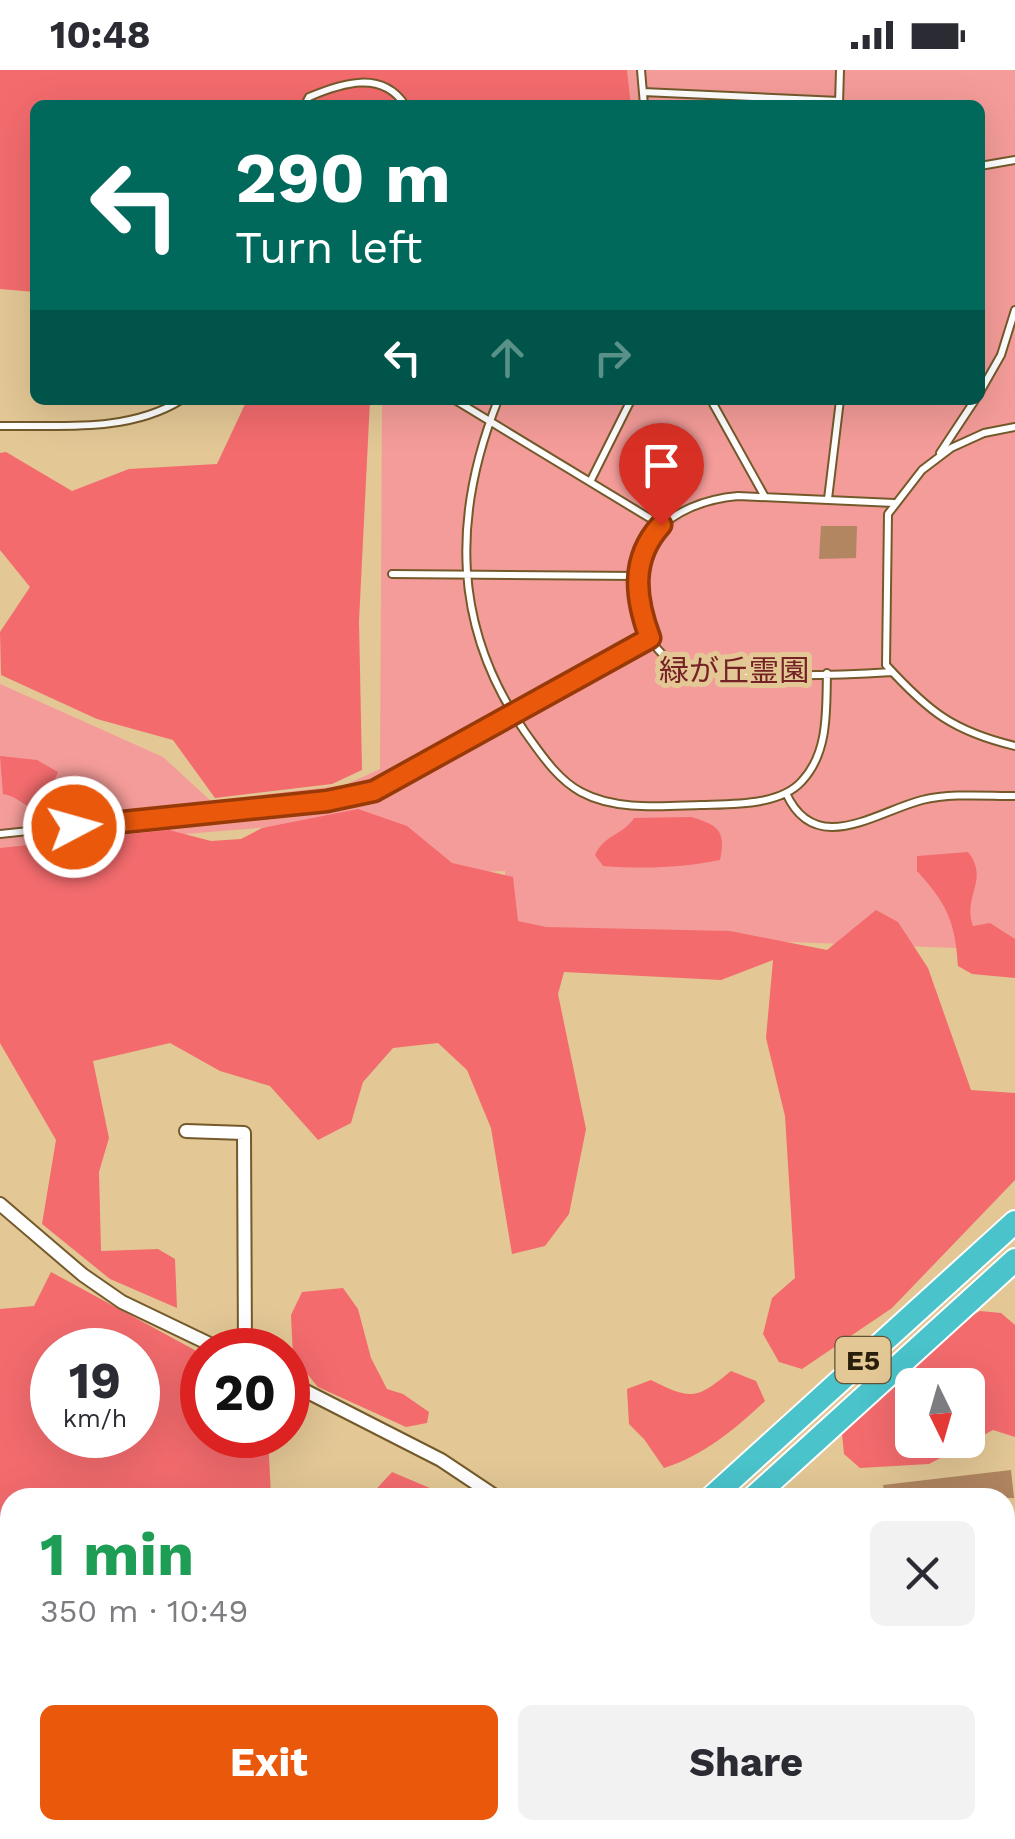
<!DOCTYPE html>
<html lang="en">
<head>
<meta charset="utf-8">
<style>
	body { margin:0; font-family:"Work Sans","Noto Sans JP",sans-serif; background:#f2f2f3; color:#2b2b33; height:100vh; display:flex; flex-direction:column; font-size:38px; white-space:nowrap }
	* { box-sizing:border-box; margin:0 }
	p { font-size:32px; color:#7c7c81 }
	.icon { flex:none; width:55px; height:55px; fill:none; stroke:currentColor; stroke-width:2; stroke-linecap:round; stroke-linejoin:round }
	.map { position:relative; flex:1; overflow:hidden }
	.sheet { position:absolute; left:0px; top:1418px; width:1015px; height:352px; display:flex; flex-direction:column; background:#fff; border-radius:30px 30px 0 0; box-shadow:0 10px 40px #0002 }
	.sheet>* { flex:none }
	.guide { position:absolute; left:30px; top:30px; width:955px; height:305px; border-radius:15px; box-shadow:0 10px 40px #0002; background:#00695c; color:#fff; overflow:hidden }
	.needle { width:65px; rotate:175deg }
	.tools { position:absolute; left:895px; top:1298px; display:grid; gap:20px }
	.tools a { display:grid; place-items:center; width:90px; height:90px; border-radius:15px; background:#fff; box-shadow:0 10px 40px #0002; font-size:50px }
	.speed { position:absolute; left:30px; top:1258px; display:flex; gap:20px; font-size:50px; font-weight:700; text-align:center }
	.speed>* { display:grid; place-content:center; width:130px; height:130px; border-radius:50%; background:#fff; box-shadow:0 10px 40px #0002; line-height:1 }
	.speed small { font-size:25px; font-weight:400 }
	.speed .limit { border:15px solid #d22; background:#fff; color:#111 }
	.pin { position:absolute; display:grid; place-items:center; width:85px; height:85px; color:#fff; margin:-102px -42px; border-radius:50% 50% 50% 0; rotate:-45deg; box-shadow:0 0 10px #0007 }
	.pin .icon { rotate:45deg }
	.me { position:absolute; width:110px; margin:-55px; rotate:84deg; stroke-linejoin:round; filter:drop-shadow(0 0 8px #0008) }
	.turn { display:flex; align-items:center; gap:35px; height:210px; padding:0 40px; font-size:45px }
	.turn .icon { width:130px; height:130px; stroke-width:2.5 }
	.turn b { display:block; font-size:70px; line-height:85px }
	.lanes { display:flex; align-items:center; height:95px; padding:0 40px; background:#0003; justify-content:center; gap:50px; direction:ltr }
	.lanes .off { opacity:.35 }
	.round { display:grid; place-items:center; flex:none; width:105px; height:105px; border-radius:15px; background:#f2f2f3 }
	.head { display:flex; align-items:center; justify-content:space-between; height:170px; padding:0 40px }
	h1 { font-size:60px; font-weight:700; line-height:75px; color:#1e9e55 }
	.action { display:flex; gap:20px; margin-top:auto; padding:20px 40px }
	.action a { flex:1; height:115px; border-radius:15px; background:#ea580c; color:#fff; font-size:40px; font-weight:700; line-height:115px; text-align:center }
	.action a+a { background:#f2f2f3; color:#2b2b33 }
	.status { display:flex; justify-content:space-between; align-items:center; height:70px; padding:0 50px; background:#fff; direction:ltr }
	.status svg { height:28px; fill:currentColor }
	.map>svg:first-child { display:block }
	.green { fill:#f49c99 }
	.forest { fill:#f36b6d; fill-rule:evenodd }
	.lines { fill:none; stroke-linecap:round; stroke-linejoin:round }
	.river { stroke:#4880e8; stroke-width:25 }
	.building { fill:#b18661 }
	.service-casing { stroke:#745a2b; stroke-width:10 }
	.minor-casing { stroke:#745a2b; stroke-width:16 }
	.tertiary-casing { stroke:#745a2b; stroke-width:19 }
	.motorway-casing { stroke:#fff; stroke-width:26 }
	.service { stroke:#fff; stroke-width:6 }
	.minor { stroke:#fff; stroke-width:12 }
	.tertiary { stroke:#fff; stroke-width:15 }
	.motorway { stroke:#4ac3cb; stroke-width:22 }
	.route-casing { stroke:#983908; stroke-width:25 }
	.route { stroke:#ea580c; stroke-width:18 }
	.labels { text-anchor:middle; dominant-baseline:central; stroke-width:10; stroke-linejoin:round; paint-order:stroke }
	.shield { fill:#e3c795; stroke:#615134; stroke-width:2.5 }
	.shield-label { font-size:28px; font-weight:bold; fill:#291e0a }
	.park-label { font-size:30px; fill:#762126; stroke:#e3c795 }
</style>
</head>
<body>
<div class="status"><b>10:48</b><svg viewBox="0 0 49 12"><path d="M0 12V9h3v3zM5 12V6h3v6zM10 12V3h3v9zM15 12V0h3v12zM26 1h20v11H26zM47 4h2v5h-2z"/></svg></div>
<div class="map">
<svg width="1015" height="1769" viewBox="0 0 1015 1769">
	<rect width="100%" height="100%" fill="#e3c795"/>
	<path class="green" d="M627,0H1015V880L505,862V801L450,803L381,748L0,779V614L163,687L211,731L345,715L380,699L382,330H980V35H631Z
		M614,1760H724L780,1769H602Z"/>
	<path class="forest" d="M0,0H627L631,35H35V222L0,219Z
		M247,330H370L359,551L362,700L332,714L215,728L173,670L97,649L1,605L0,562L30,517L0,480V383L6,382L72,421L129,399L217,394Z
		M0,686L37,690L58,702L55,709L66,713L84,729L85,738C68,741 50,745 33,739C22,734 16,726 3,724Z
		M358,739L407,756L452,793L513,807L518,851L546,857L730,861L827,880L876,840L898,852L928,898L971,1020L1015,1023V1110L892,1238L802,1299L779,1292L763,1264L772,1228L795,1208L785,1046L766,968L773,890L721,910L564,902L558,924L586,1059L569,1144L545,1176L512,1184L491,1058L467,1000L438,973L393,978L363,1012L351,1053L318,1070L270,1016L220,1001L170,973L93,991L109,1068L99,1102L101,1181L158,1179L175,1189L177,1238L110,1209L42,1154L56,1070L0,973V778L169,760L211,771L241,769L262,758Z
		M691,747C719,755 726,761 720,790C681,798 643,799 603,796L595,785C605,764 622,766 634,748Z
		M968,782C990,810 962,826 973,856L990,853L1015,869V908L972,904L958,896C955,851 947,834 917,801V786Z
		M51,1202L202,1284V1365H268L271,1427L10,1428V1750H0V1239L34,1236ZM53,1280H138V1365H52Z
		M343,1218L358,1239L371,1288L387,1319L403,1324L429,1342L427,1353L406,1357L318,1317L293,1287L291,1245L302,1222Z
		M980,1241L1001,1243L1015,1255V1367L993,1360L929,1394L860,1398L844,1384L842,1364L967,1248ZM912,1315H968V1370H912Z
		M731,1301L756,1311L765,1331C734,1360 704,1385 664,1398L644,1369L629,1354L627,1319L651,1310C691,1330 696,1330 731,1301Z
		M392,1402L451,1427H369Z
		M435,1760H531L527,1769H441L437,1767Z
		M802,1760H910L914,1769H818Z"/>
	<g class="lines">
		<path class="river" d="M0,1738L10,1736
			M780,1760L803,1769"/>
	</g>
	<path class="building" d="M821,456H857L856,488L819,489Z
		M1011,1400L1014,1428H885L883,1415Z"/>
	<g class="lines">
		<g class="service-casing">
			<path id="service" d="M641,0L644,35
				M643,22L839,31
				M839,34L840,0
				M305,35L309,27C342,13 382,0 405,35
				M980,96L1015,90
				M980,322L1001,285L1015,240
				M455,330L661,455
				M498,330C452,446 452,557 525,662C541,684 557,709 581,722C616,741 663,736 701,735C731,734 780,736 802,711C829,682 826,640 827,603
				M711,330L765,427
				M0,356C59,355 128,363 181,330
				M1015,357L984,363L951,378L922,400L888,444L886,595C929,642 953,661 1015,676
				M940,383L975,330
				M590,412L631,330
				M828,429L840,330
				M392,504L637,506
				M892,602C844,605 703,612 666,587C653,578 648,562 643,548C618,476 670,432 738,426L894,433
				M786,723C815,788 876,742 922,730C952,723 984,726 1015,726
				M0,764L357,726L374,721L460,675L651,568"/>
		</g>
		<g class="minor-casing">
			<path id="minor" d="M186,1061L244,1063L245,1280
				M0,1134L83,1205L122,1232L222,1280
				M288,1312L441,1390L498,1428
				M1005,1611H1015
				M1005,1726H1015
				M993,1769V1760"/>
		</g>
		<g class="tertiary-casing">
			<path id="tertiary" d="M1005,1492L1015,1491
				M542,1769L548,1760"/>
		</g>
		<g class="motorway-casing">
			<path id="motorway" d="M711,1428L1015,1152
				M753,1428L1015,1190
				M332,1769L342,1760
				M374,1769L384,1760"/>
		</g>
		<use href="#service" class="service"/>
		<use href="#minor" class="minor"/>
		<use href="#tertiary" class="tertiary"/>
		<use href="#motorway" class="motorway"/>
	</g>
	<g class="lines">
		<g class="route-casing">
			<path id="route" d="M74,757L327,731L374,721L650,568C635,528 630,489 661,455"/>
		</g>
		<use href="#route" class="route"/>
	</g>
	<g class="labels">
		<rect class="shield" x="835.5" y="1267" width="55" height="46" rx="8"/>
		<g class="shield-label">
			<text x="863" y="1290">E5</text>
		</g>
		<g class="park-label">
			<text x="734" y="600">緑が丘霊園</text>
		</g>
	</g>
</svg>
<div class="tools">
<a><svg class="needle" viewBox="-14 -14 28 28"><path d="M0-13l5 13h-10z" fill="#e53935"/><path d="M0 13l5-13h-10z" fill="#7c7c81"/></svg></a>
</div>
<div class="speed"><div>19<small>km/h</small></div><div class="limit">20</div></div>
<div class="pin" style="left:661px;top:455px;background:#d93025"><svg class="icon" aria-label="arrive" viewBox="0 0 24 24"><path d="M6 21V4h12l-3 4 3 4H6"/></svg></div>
<svg class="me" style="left:74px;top:757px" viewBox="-20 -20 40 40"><circle r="17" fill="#ea580c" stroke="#fff" stroke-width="3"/><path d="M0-11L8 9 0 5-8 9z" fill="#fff"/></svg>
<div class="guide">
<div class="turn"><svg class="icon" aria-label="left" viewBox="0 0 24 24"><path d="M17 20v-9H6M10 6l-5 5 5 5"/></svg><div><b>290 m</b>Turn left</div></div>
<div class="lanes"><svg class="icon" aria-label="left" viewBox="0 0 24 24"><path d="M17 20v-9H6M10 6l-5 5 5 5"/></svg><svg class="icon off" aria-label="ahead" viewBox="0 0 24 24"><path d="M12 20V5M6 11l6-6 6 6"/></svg><svg class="icon off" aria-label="right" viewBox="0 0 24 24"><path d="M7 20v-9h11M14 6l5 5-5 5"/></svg></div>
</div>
<section class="sheet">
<div class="head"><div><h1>1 min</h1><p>350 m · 10:49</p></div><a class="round"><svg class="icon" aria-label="close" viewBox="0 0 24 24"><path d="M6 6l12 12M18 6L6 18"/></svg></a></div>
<div class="action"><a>Exit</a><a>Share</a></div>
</section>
</div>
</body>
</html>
